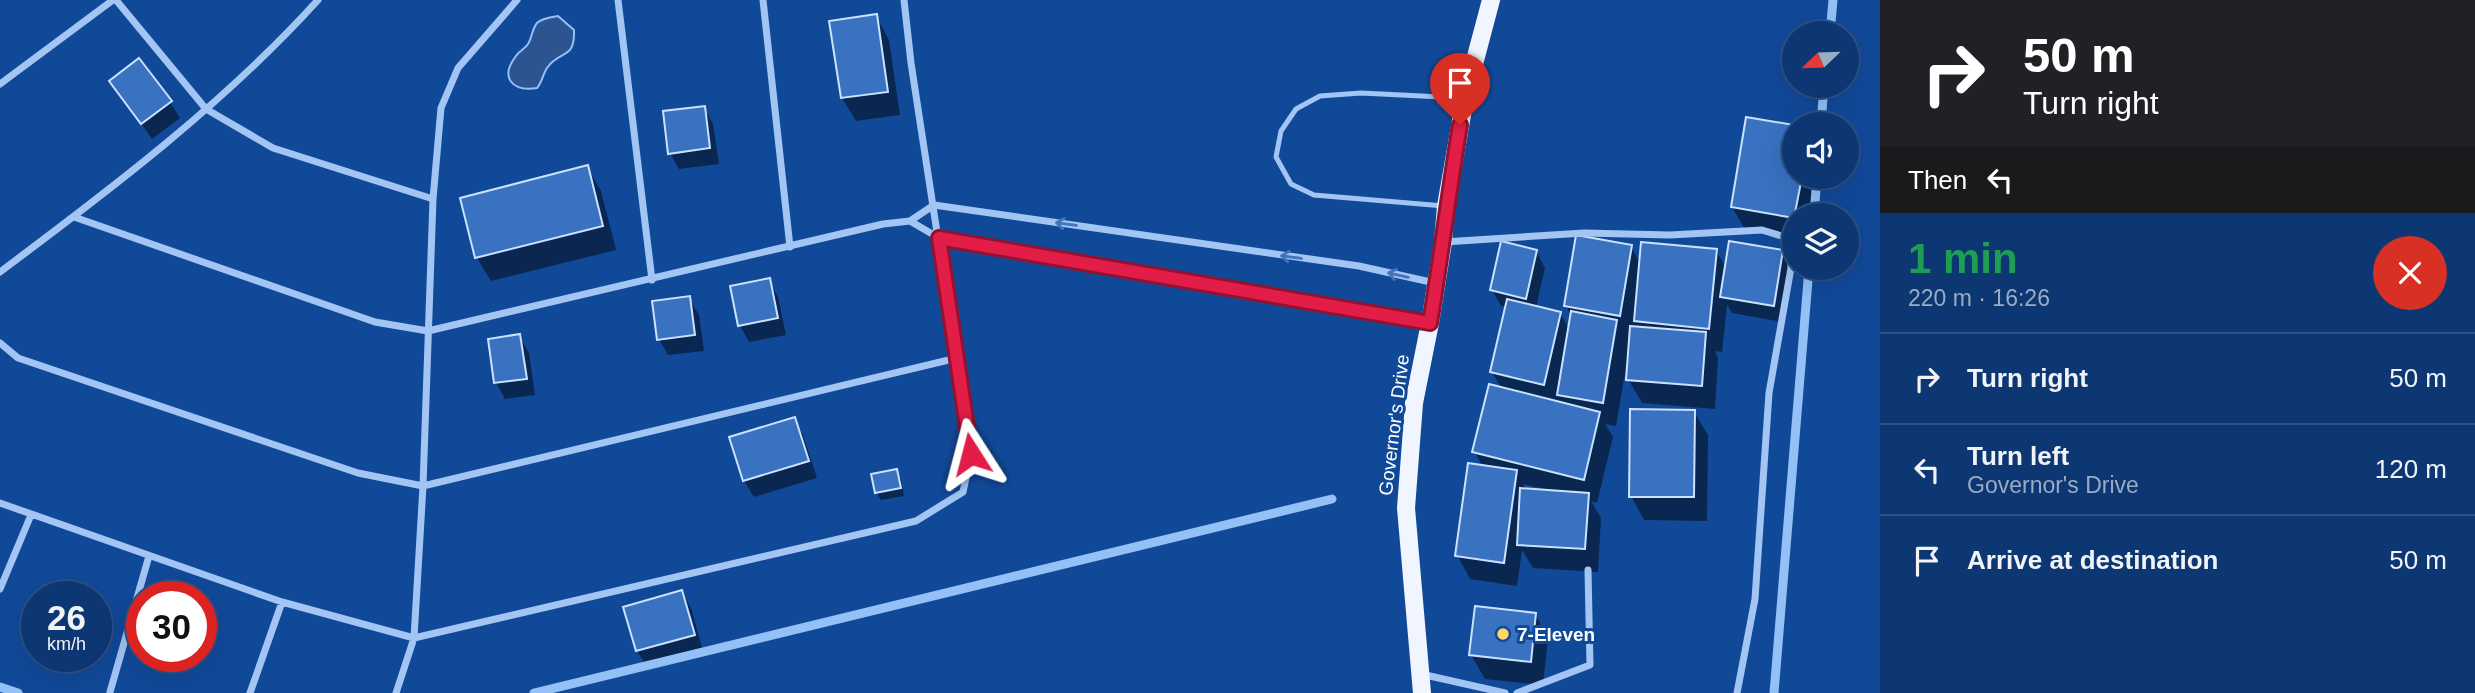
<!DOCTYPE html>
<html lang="en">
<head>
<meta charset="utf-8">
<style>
	body { margin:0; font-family:Arial,sans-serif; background:#163f78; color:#f1f3f6; height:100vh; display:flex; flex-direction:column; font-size:26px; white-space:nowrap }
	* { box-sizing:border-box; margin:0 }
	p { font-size:23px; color:#9aacc4 }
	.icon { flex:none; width:38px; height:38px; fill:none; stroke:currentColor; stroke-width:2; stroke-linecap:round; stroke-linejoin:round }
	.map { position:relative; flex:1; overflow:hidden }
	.details { display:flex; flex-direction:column; background:#0d3773; width:595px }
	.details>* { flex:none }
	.top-card { background:#202124; color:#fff; overflow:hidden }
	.needle { width:46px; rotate:247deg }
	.fabs { position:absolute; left:1782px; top:21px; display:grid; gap:14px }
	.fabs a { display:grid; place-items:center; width:77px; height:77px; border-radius:50%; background:#0d3773; box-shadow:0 7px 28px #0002,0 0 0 2px #2d5185; font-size:35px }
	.speed { position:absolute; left:21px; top:581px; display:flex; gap:14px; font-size:35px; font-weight:700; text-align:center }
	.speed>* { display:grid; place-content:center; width:91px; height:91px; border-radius:50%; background:#0d3773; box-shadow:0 7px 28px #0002,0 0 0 2px #2d5185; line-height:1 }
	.speed small { font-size:18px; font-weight:400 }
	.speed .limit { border:10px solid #d22; background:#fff; color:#111 }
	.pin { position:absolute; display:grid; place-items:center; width:60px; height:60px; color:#fff; margin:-72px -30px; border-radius:50% 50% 50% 0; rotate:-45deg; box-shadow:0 0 7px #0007 }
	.pin .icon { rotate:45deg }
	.me { position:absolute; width:77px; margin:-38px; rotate:351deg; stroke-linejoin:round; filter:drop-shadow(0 0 5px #0008) }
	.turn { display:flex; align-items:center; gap:24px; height:147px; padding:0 28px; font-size:32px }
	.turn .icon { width:91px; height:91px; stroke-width:2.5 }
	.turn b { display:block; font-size:49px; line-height:60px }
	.then { display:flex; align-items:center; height:66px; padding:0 28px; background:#0003; gap:14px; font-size:26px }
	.round { display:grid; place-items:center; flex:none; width:74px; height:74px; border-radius:37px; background:#163f78 }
	.head { display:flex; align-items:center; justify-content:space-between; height:119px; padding:0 28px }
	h1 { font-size:42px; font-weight:600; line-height:52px; color:#1e9e55 }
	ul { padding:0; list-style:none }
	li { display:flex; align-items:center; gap:21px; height:91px; padding:0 28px; border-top:2px solid #2d5185 }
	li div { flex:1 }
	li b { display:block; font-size:26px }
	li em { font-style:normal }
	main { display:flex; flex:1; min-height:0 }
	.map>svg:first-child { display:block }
	.water { fill:#2b5490; stroke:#94c0f8; stroke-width:2 }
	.shadow { fill:#0007; fill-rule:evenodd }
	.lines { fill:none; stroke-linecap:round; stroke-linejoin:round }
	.stream { stroke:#94c0f8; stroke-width:9 }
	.building { fill:#3972c1; stroke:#cbe1fe; stroke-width:2 }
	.service { stroke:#a3c5f4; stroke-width:5 }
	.minor { stroke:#a3c5f4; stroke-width:7 }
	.primary { stroke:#f0f5ff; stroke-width:18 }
	.oneway { stroke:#4474b9 }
	.route-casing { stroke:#92132f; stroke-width:18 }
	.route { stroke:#e11d48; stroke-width:12 }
	.poi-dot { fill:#ffd766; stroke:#114999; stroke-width:2.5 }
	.labels { text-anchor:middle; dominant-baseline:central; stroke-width:6; stroke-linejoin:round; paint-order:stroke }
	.street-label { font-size:19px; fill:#fff; stroke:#114999 }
	.poi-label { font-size:19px; font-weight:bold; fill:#fff; stroke:#114999; text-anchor:start }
</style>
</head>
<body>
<main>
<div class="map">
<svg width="1880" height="693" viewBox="0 0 1880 693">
	<rect width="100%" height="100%" fill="#114999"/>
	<path class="water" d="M558,16L574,30C575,61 560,49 547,68C543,74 542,82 537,88C513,92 499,78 516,56C519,51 525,49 528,44C532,38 532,29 537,23C542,18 551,17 558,16Z"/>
	<path class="shadow" d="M876,16L889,40L900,115L856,121L842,98Z
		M112,81L170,102L180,118L152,139Z
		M704,108L713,124L719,164L679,169L670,153Z
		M587,167L601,191L616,250L491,281L477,258L462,199Z
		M1794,177H1819L1812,215H1794V239L1746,231L1732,207Z
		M1631,247L1641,264L1716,251L1727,269L1782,251L1791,268L1783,322L1732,313L1727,305L1722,352L1715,351L1718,358L1715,409L1642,403L1628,379L1629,367H1626L1616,426L1605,424L1613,437L1597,503L1591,501L1601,518L1598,572L1533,568L1522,550L1517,586L1470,579L1457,555L1483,467L1474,451L1502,389L1492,372L1507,307L1501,306L1492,290L1536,251L1545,268L1536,307L1560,313L1570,330L1572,317L1566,306ZM1523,484L1544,489V491L1527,490Z
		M769,280L778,297L786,335L749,342L740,326L732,287Z
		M689,298L699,315L704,351L668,355L659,339Z
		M519,336L529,353L535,395L505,399L496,383Z
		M1694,412L1708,435L1707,521L1644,520L1631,496Z
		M794,419L803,435L817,478L754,497L744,481L731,439Z
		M896,471L901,479L904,496L881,500L876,492Z
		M682,592L691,608L703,651L647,667L637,651Z
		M1535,614L1548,638L1543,685L1485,679L1471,655Z"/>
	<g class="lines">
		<path class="stream" d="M1830,33L1833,0
			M1821,124L1824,86
			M1814,215L1817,177
			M0,687L18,693
			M534,693L1332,499
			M1774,693L1809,268"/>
	</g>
	<path class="building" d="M877,14L888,92L841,98L829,21Z
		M139,58L172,101L141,124L109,81Z
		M705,106L710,148L668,154L663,111Z
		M1746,117L1794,125V177H1802L1794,218L1731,207Z
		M588,165L603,226L475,258L460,198Z
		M1576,235L1632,245L1620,316L1564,306Z
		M1501,241L1537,250L1526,299L1490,290Z
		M1729,241L1783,250L1774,306L1720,297Z
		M1641,242L1717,249L1709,329L1634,321Z
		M770,278L778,318L738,326L730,286Z
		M690,296L695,335L657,340L652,301Z
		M1507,299L1561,312L1544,385L1490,372Z
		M1571,311L1617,320L1603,403L1557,395Z
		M1630,326L1706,332L1702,386L1626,380Z
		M520,334L527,379L494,383L488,339Z
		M1489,384L1600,412L1584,480L1472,452Z
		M1630,409L1695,410L1694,497H1629Z
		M795,417L809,461L743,481L729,437Z
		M1468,463L1517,470L1504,563L1455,556Z
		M897,469L901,488L875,493L871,474Z
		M1520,488L1589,493L1585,549L1517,545Z
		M682,590L695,635L636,651L623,607Z
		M1475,606L1536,613L1531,662L1469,655Z"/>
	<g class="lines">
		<path class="service" d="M1444,206L1314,195L1291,184L1276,157L1281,131L1296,109L1320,96L1361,93L1462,98"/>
		<path class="minor" d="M116,0L206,109L273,148L433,199
			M618,0L652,280
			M763,0L790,247
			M0,84L113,0
			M74,217L375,322L428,331L883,224L910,221L934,205L1359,266L1435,283
			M910,221L939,238L1430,322
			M1444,242L1584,233L1670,235L1762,230L1785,237L1790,250L1791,268L1769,393L1755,599L1737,693
			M0,272C111,189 225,103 318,0
			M0,343L18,358L358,473L423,486L957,358
			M0,503L282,602L414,638L916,521L963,492L971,454L911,63L904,0
			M0,589L31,515
			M1421,674L1505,693
			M110,692L149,556
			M250,693L282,602
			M396,693L414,638L423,486L433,199L441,108L458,68L517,0
			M1517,693L1590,665L1588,570"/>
		<path class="primary" d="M1422,693L1406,508L1414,403L1430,323L1443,242L1446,206L1465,98L1491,0"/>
	</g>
	<defs><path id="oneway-shaft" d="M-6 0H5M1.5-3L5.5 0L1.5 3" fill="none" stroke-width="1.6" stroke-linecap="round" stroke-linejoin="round" transform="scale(1.75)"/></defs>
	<g class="oneway">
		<use href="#oneway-shaft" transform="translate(1066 224) rotate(-172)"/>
		<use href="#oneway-shaft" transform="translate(1291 257) rotate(-172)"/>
		<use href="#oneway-shaft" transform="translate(1398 275) rotate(-167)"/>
	</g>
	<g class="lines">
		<g class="route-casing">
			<path id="route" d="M971,454L939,238L1430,323C1441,257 1449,191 1460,125"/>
		</g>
		<use href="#route" class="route"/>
	</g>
	<circle class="poi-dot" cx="1503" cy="634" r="7"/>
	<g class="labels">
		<g class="street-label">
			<text transform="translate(1394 425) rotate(-83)">Governor's Drive</text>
		</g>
		<g class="poi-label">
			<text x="1517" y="634">7-Eleven</text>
		</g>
	</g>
</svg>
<div class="fabs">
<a><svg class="needle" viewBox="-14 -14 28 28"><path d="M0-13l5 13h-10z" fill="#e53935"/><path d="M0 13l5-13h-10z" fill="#9aacc4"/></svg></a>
<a><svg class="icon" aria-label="sound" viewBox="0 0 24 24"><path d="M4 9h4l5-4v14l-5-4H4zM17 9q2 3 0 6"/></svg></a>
<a><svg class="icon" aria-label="layers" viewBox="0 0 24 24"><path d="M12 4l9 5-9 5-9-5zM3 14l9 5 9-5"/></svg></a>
</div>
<div class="speed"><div>26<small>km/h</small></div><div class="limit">30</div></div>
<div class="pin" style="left:1460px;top:125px;background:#d93025"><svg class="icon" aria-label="arrive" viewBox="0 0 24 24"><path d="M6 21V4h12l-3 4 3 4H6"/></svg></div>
<svg class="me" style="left:971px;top:454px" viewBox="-20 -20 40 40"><path d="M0-17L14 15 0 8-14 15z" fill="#e11d48" stroke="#fff" stroke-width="4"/></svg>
</div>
<section class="details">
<div class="top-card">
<div class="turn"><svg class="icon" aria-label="right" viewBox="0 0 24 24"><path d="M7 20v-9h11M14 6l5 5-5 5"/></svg><div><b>50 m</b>Turn right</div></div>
<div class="then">Then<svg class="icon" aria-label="left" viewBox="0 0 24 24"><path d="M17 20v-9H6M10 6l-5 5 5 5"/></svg></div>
</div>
<div class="head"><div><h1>1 min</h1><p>220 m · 16:26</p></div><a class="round" style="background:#d93025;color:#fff"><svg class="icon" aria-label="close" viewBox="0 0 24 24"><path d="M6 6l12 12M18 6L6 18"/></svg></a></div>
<ul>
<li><svg class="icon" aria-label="right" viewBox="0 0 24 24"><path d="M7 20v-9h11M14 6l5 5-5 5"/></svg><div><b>Turn right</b></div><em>50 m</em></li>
<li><svg class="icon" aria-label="left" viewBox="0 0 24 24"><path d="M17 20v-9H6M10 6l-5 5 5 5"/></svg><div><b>Turn left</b><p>Governor's Drive</p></div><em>120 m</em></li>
<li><svg class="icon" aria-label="arrive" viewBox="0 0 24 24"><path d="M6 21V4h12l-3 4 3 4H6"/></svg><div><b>Arrive at destination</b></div><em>50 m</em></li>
</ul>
</section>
</main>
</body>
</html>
